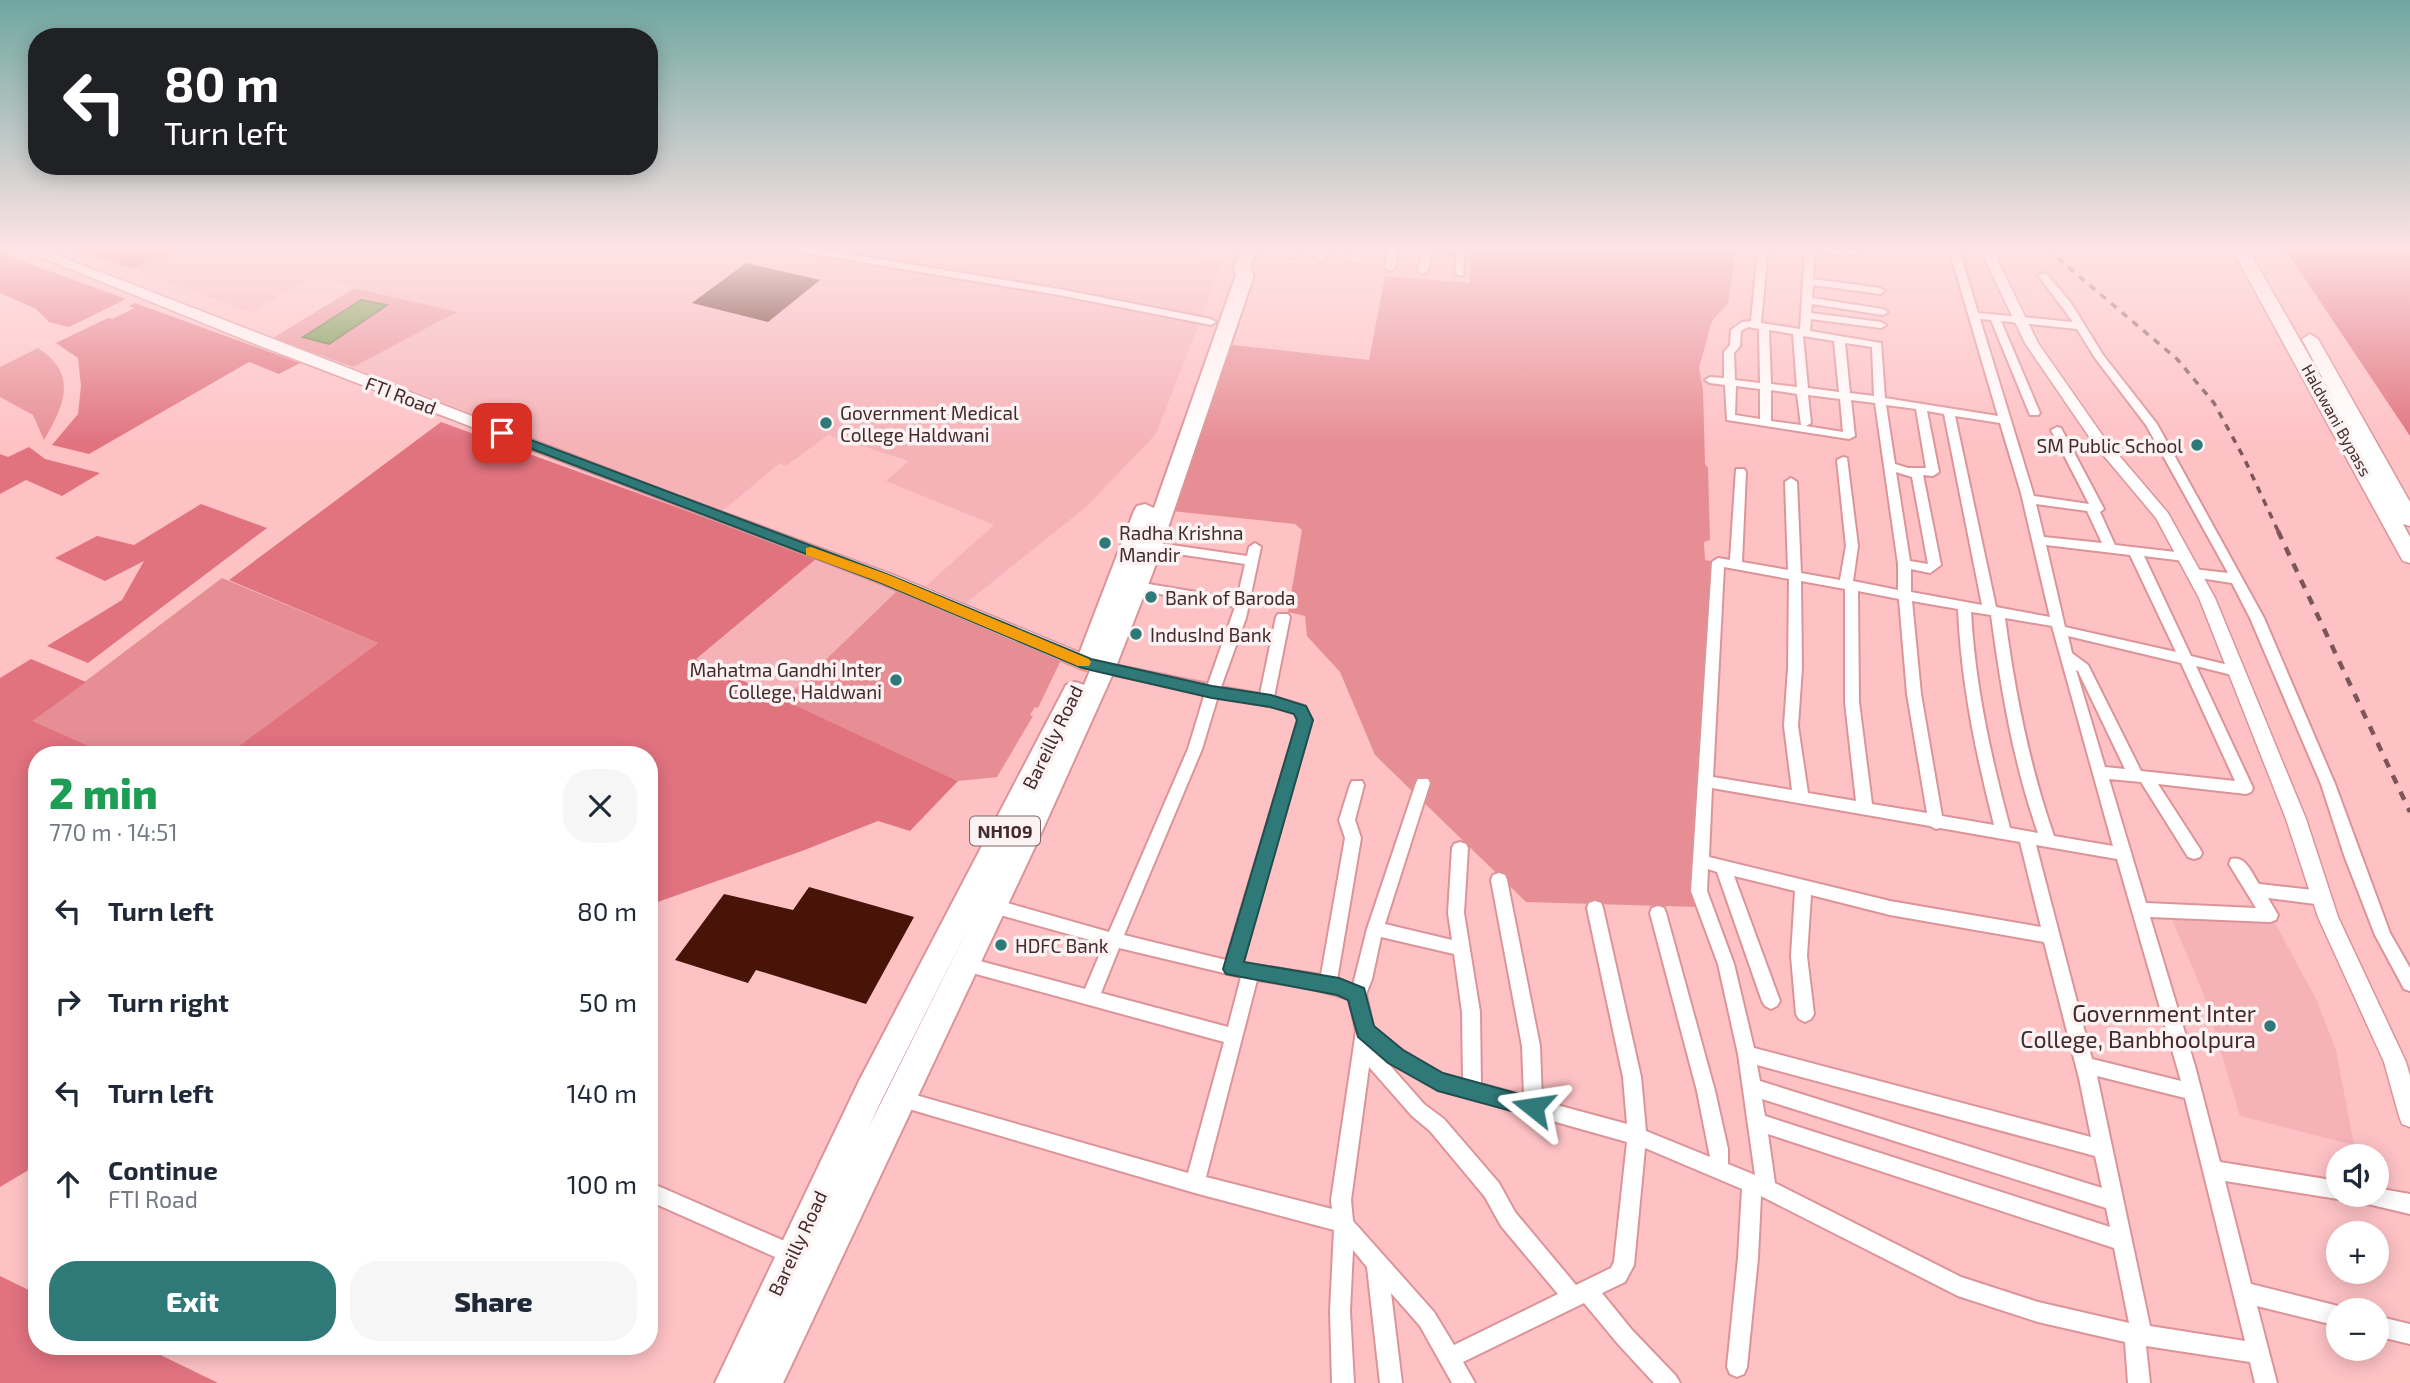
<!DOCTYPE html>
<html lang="en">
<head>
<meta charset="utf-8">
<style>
	body { margin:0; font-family:"Exo 2",sans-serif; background:#f6f6f7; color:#1f2937; height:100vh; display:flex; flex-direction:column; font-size:26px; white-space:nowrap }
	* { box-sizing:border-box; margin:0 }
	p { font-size:23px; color:#747a83 }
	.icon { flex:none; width:38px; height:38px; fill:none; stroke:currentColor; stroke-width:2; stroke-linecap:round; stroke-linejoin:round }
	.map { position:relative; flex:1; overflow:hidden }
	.details { position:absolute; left:28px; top:746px; width:630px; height:609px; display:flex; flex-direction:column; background:#fff; border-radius:28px; box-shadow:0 4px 18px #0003 }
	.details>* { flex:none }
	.top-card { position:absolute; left:28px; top:28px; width:630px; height:147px; border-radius:28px; box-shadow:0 4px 18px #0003; background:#202124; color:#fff; overflow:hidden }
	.fabs { position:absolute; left:2326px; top:1144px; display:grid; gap:14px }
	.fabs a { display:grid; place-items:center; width:63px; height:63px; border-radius:50%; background:#fff; box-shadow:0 4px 18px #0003; font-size:35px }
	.pin { position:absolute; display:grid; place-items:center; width:60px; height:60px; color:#fff; margin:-30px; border-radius:14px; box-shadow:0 4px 10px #0006 }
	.me { position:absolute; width:77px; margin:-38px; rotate:285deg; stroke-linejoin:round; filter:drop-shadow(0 0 5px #0008) }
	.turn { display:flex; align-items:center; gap:24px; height:147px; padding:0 21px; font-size:32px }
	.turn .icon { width:91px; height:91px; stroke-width:2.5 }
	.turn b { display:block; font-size:49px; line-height:60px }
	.round { display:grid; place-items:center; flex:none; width:74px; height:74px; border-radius:28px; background:#f6f6f7 }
	.summary { display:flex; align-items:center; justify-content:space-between; height:119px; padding:0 21px }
	h1 { font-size:42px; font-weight:800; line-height:52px; color:#1e9e55 }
	.cta { display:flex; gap:14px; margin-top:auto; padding:14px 21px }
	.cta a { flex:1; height:80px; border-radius:28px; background:#2f7978; color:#fff; font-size:28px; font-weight:800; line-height:80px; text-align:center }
	.cta a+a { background:#f6f6f7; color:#1f2937 }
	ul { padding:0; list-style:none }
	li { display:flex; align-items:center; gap:21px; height:91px; padding:0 21px }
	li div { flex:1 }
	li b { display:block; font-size:26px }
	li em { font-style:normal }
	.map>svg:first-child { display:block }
	.built { fill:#f5b3b8 }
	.green { fill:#e78e95 }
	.forest { fill:#e1737f }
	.water { fill:#5a9035; stroke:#547132; stroke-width:2 }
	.building { fill:#481407 }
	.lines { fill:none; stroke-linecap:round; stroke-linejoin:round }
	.minor-casing { stroke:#dc9499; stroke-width:4 }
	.tertiary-casing { stroke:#dc9499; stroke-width:3 }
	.secondary-casing { stroke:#dc9499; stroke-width:3 }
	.primary-casing { stroke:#dc9499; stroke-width:3 }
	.trunk-casing { stroke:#dc9499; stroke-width:4 }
	.minor { fill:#fff; fill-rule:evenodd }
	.tertiary { fill:#fff; fill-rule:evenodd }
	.secondary { fill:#fff; fill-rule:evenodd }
	.primary { fill:#fff; fill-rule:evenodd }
	.trunk { fill:#fff; fill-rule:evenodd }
	.rail-far1 { stroke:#7b5558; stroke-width:3.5; stroke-dasharray:7 7; stroke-linecap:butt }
	.rail { stroke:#7b5558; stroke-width:4.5; stroke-dasharray:9 9; stroke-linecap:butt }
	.route { fill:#2f7978; stroke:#1f4f4e; stroke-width:2 }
	.slow { fill:#f59e0b }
	.poi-dot { fill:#2f7978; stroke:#faf2f3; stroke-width:2.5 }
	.labels { text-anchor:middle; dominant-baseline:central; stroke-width:7; stroke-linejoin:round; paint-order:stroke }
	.far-street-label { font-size:16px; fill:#46292b; stroke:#faf2f3 }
	.shield { fill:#faf2f3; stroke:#7c6567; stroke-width:2 }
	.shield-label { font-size:18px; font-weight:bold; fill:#46292b }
	.street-label { font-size:19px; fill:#46292b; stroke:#faf2f3 }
	.poi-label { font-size:19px; fill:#46292b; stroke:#faf2f3; text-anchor:start }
	.near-poi-label { font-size:23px; fill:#46292b; stroke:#faf2f3; text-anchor:end }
</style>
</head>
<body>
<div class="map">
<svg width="2410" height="1383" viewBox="0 0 2410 1383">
	<rect width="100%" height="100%" fill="#fec2c5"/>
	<path class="built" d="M179,249H1198L1197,258L1223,262L1156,434L1086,507L966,603L926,586L994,525L886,481L909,461L828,435L786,466L780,463L721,512L353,367L454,312L314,276L251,312L132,269Z
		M817,558L889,585L897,591L1050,652L1038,708L1035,707L1030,715L1033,716L997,777L958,781L695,659Z
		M2171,917L2274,921L2317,1001L2336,1050L2354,1145L2240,1116L2204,995Z"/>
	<path class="green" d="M1469,249H1736L1728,303L1712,321L1699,368L1703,390L1705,464L1708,468L1710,540L1704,542L1705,560L1711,561L1693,832L1692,888L1698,907L1526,902L1375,755L1340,672L1307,636L1305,616L1288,612L1302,530L1295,524L1171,511L1224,344L1369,360L1385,276L1470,283Z
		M355,288L457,312L353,367L273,338Z
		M38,348C79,375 64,405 44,440L33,415L0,397V367Z
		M222,578L378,643L228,754H107L33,721Z
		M897,591L1050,652L1061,660L1038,708L1035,707L1030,715L1033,716L997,777L958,781L784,700Z"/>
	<path class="forest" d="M73,249H179L132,269Z
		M2285,249H2410V436Z
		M0,253L126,299L69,327L49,322L36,309L0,293Z
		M135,303L300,363L279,374L249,362L89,454L52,445L78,414L81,386L78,358L56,343L108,318L112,319L135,308L129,306Z
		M441,422L817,558L696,659L958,781L910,831L878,821L802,851L649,905V754H228L378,643L229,580Z
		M29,447L45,459L100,473L62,496L26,480L0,494V454L8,457Z
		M201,504L267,528L88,663L47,646L122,600L144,561L105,581L55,558L97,536L134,545Z
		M31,659L86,682L33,721L107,754H37V1165L0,1187V678Z
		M0,1276L37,1294V1346H142L218,1383H0Z"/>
	<path class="water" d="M361,300L387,305L329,344L303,337Z"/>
	<path class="building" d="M746,263L820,280L768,322L692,303Z
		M809,887L914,917L866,1004L756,970L748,983L675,960L724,894L793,910Z"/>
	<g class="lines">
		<g class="minor-casing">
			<path id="minor" d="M795,249H817L1059,289L1211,319L1216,322L1211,325L1059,295L800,252Z
				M1287,249H1297L1293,258L1285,256Z
				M1319,249H1329L1324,261L1316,259Z
				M1353,249H1363L1360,261L1355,264L1350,261Z
				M1388,249H1398L1395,268L1390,271L1385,268Z
				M1422,249H1432L1428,271L1423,274L1418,271Z
				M1439,249H1465L1463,276L1455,274L1457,253Z
				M1758,249H1768L1761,323L1800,329L1805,249H1815L1813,279L1880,288L1885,291L1880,294L1813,285L1812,298L1883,309L1888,312L1883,315L1812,304L1811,313L1881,322L1886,325L1881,328L1811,319L1810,331L1881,343L1885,398L1998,416L1949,249H1959L1978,313L2073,322L2038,275L2046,273L2071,303L2103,355L2157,424L2264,618L2335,784L2390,933L2410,968V991L2404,989L2375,935L2344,855L2321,784L2250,618L2232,583L2193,577L2187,573L2193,569L2228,573L2146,425L2095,358L2077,329L2001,321L2040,413L2038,415H2030L1991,320L1980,319L2034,496L2089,504L2051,430L2057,427L2061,428L2104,509L2100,512L2115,545L2184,553L2190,557L2184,561L2144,556L2191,656L2241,668L2243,671L2236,676L2196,666L2253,788L2251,792L2246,794L2158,784L2200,849L2202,853L2200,857L2194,859L2188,857L2141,782L2109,779L2146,903L2256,908L2229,864L2231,859C2246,855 2252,874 2259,884L2323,891L2329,893L2331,898L2329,903L2323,905L2268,898L2278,915L2276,920L2270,922L2150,917L2195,1066L2220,1162L2338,1181V1195H2345L2338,1199L2225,1181L2251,1284L2338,1306L2346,1311H2338V1326L2257,1306L2277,1383H2255L2250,1362L2146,1346L2150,1383H2128L2125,1342L2038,1322L1958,1296L1761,1196L1758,1258L1747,1367L1744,1374L1737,1377L1730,1374L1727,1367L1738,1258L1742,1189L1645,1148L1634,1265L1625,1282L1602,1293L1632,1330L1676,1376L1680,1383H1654L1618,1344L1584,1303L1463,1362L1475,1383H1452L1420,1326L1391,1293L1402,1383H1380L1367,1267L1353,1250L1350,1311L1354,1383H1332L1330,1311L1334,1230L1195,1193L892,1104L889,1098L892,1092L898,1090L1188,1173L1224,1042L965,971L959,969L957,964L959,959L965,957L1085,989L1104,944L993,913L987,911L985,906L987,901L993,899L1109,932L1188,749L1205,693L1104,673L1097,668L1104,663L1208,684L1235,607L1137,590L1131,586L1137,582L1237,599L1245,564L1151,550L1145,546L1151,542L1247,556L1249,547L1255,543L1261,547L1246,618L1221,687L1260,694L1276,617L1278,614H1288L1290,617L1274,697L1305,706L1312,720L1242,963L1321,975L1345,838L1339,820L1350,785L1352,781H1362L1364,785L1355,820L1361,838L1337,980L1353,985L1367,929L1416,783L1418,779H1428L1430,783L1385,924L1452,940L1448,913L1452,848L1454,844L1460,842L1466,844L1468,848L1464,913L1480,1012L1481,1084L1524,1096L1522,1046L1491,880L1493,875L1499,873L1505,875L1507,880L1540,1046L1542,1101L1627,1124L1623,1077L1587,908L1589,903L1595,901L1601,903L1603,908L1641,1077L1646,1131L1710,1157L1697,1091L1650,913L1652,908L1658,906L1664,908L1666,913L1715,1091L1728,1149V1164L1755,1175L1738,1054L1718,964L1691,891L1712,562L1718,558L1730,560L1736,469H1744L1746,472L1742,562L1788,570L1785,482L1791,478L1797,482L1801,573L1840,580L1846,546L1837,460L1843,457L1847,458L1858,546L1853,581L1898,590V564L1875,403L1851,400L1855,436L1849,439L1727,420L1725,385L1710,383L1705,380L1710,377L1724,378V352L1730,345L1731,330L1742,322L1751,321ZM1748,327L1759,329L1760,383L1735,380L1734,353L1740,346L1741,331ZM1769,330L1793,334L1797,387L1771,384ZM1803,336L1834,341L1839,392L1808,388ZM1845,343L1872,347L1874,396L1850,393ZM1736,386L1760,389V419L1735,415ZM1771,390L1797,394L1801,425L1771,421ZM1808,395L1840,399L1843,432L1806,426L1811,423ZM1886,405L1916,409L1926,468H1908L1895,464ZM1927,411L1944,414L1982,605L1911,592V569L1930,573L1941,565L1923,475L1933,476L1939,472ZM1955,416L2000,423L2021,493L2050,617L1996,607ZM1896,472L1912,477L1928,564L1910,561ZM2036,504L2087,511L2102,543L2044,537ZM2046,545L2130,555L2176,652L2065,627ZM1724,567L1789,579L1788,668L1784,726L1792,790L1713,777ZM1801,581L1845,589V702L1856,801L1808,793L1798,726L1802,668ZM1858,591L1899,599L1907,694L1927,813L1872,804L1859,702ZM1912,601L1958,609C1961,683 1976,754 1994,825L1942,816L1921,694ZM1971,612L1991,615C2001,689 2013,762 2038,833L2010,828C1991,757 1975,686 1971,612ZM2005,618L2052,626L2113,846L2054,836C2029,765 2015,692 2005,618ZM2068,636L2181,663L2235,781L2141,771L2088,665L2072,653ZM2076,670L2078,671L2125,769L2105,767ZM1218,696L1289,710L1295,713L1298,720L1226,960L1124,935L1202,749ZM1712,788L1930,826L1936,829L1940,828L2020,842L2041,927L1890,901L1709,857ZM2036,845L2117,859L2181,1081L2092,1059ZM1708,869L1717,872L1762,1001L1765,1006L1771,1009L1777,1006L1780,1001L1734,876L1795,891L1791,956L1796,1014L1799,1019L1805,1022L1811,1019L1814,1014L1807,956L1811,895L1890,915L2044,942L2079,1078L2091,1137L1754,1048L1734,964L1707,891ZM1381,937L1454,954L1462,1012L1463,1080L1442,1074L1402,1050L1373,1027L1366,994L1372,979ZM1119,948L1241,977L1228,1027L1101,993ZM1257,980L1311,988L1349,999L1356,1031L1331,1200L1332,1209L1206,1177ZM1379,1053L1390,1062L1438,1089L1627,1142L1614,1262L1611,1268L1576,1285L1515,1212L1499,1183L1444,1119L1424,1104ZM1757,1065L2095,1156L2102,1188L1760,1081ZM1369,1067L1412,1116L1430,1131L1485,1197L1501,1226L1558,1294L1454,1345L1434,1312L1353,1221L1351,1200ZM2097,1076L2185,1098L2245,1341L2150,1326ZM1762,1099L2106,1208L2110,1227L1765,1116ZM1768,1134L2114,1248L2129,1323L2038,1302L1961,1277L1775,1183Z
				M1818,249H1856V253C1847,258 1827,254 1818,249Z
				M649,1182L798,1247L801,1254L798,1261L791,1264L649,1201Z
				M2376,1188L2410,1194V1214L2359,1202L2357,1195H2376Z
				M2376,1316L2410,1324V1344L2376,1336Z"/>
		</g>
		<g class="tertiary-casing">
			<path id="tertiary" d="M1980,249H1992L2038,343L2105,439L2168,513L2215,598L2306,819L2338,917L2406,1062L2410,1076V1127L2402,1124L2399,1116L2384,1062L2318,917L2286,819L2199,598L2156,518L2094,444L2025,343Z"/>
		</g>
		<g class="secondary-casing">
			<path id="secondary" d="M21,249H41L663,490L891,574L1095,659L1098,664L1095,669L1088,671L1081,669L877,582L255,344Z"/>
		</g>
		<g class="primary-casing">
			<path id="primary" d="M2232,249H2248L2333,398L2302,339L2310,334L2318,339L2410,502V526L2403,524L2410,537V563L2403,561L2400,556Z"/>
		</g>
		<g class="trunk-casing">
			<path id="trunk" d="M1241,249H1257L1250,268L1254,275L1153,572L1115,669L1034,849L783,1383H715L859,1081L1063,691L1066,685L1075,682L1084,685L1094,661L1083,660L1079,654L1134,511L1137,506L1145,504L1154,508L1236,275L1234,268ZM970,925L868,1129L881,1101Z"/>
		</g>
		<use href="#minor" class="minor"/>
		<use href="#tertiary" class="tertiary"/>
		<use href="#secondary" class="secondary"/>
		<use href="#primary" class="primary"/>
		<use href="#trunk" class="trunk"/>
		<path class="rail-far1" d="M2047,249L2177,359L2214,403L2244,458L2279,533"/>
		<path class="rail" d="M2278,531L2410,812"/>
	</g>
	<linearGradient id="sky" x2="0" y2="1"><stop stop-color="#6fa6a0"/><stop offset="0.56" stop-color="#ffe4e5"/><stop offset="1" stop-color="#ffe4e5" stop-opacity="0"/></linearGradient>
	<rect width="2410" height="443" fill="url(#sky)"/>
	<path class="route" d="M502,429L889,575L1091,659L1212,686L1271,695L1306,706L1313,720L1244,962L1339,978L1364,988L1374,1026L1403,1050L1443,1073L1541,1100L1544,1107L1541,1114L1533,1117L1438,1091L1388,1063L1358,1037L1348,1000L1337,995L1226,974L1223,969L1297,720L1294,714L1270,707L1212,698L1082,668L879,582L498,436V430Z"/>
	<path class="slow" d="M811,547L889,575L1089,659L1091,662L1089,666H1078L879,582L806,555V548Z"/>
	<g class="poi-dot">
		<circle cx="826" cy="423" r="7"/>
		<circle cx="2197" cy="445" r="7"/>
		<circle cx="1105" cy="543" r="7"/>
		<circle cx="1151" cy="597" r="7"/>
		<circle cx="1136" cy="634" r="7"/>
		<circle cx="896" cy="680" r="7"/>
		<circle cx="1001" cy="945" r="7"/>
		<circle cx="2270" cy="1026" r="7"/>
	</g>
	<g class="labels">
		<g class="far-street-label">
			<text transform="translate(2337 420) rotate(61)">Haldwani Bypass</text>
		</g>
		<rect class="shield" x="970" y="816.5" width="70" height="29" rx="5"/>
		<g class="shield-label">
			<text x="1005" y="831">NH109</text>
		</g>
		<g class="street-label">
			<text transform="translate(401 395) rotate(21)">FTI Road</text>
			<text transform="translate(1052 737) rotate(-64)">Bareilly Road</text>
			<text transform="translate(797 1243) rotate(-65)">Bareilly Road</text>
		</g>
		<g class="poi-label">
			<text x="840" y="412">Government Medical<tspan x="840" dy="22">College Haldwani</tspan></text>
			<text x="2183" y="445" text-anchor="end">SM Public School</text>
			<text x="1119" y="532">Radha Krishna<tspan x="1119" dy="22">Mandir</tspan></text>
			<text x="1165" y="597">Bank of Baroda</text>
			<text x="1150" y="634">IndusInd Bank</text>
			<text x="882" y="669" text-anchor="end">Mahatma Gandhi Inter<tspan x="882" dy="22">College, Haldwani</tspan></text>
			<text x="1015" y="945">HDFC Bank</text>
		</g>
		<g class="near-poi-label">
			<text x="2256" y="1013">Government Inter<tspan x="2256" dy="26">College, Banbhoolpura</tspan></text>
		</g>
	</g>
</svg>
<div class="fabs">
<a><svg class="icon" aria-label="sound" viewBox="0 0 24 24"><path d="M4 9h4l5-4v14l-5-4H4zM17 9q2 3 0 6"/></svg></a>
<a>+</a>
<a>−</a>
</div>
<div class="pin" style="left:502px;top:433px;background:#d93025"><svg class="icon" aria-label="arrive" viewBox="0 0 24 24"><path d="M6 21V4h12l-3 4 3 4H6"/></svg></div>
<svg class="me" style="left:1533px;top:1107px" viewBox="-20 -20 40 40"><path d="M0-17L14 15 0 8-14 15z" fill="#2f7978" stroke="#fff" stroke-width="4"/></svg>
<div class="top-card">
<div class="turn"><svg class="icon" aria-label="left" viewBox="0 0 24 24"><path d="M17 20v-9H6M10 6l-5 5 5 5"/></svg><div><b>80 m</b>Turn left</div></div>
</div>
<section class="details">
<div class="summary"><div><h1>2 min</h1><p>770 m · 14:51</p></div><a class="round"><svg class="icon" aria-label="close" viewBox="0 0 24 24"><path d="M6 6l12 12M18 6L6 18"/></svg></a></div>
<ul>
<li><svg class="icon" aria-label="left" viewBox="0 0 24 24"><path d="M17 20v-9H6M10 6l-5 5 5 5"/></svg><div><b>Turn left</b></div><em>80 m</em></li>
<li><svg class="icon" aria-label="right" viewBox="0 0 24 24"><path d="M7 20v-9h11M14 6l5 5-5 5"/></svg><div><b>Turn right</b></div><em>50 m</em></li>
<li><svg class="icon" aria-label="left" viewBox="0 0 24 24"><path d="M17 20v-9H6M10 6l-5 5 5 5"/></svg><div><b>Turn left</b></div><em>140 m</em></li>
<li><svg class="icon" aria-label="ahead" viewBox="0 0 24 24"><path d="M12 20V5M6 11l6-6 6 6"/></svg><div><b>Continue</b><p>FTI Road</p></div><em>100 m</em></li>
</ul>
<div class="cta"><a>Exit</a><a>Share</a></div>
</section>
</div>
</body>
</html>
